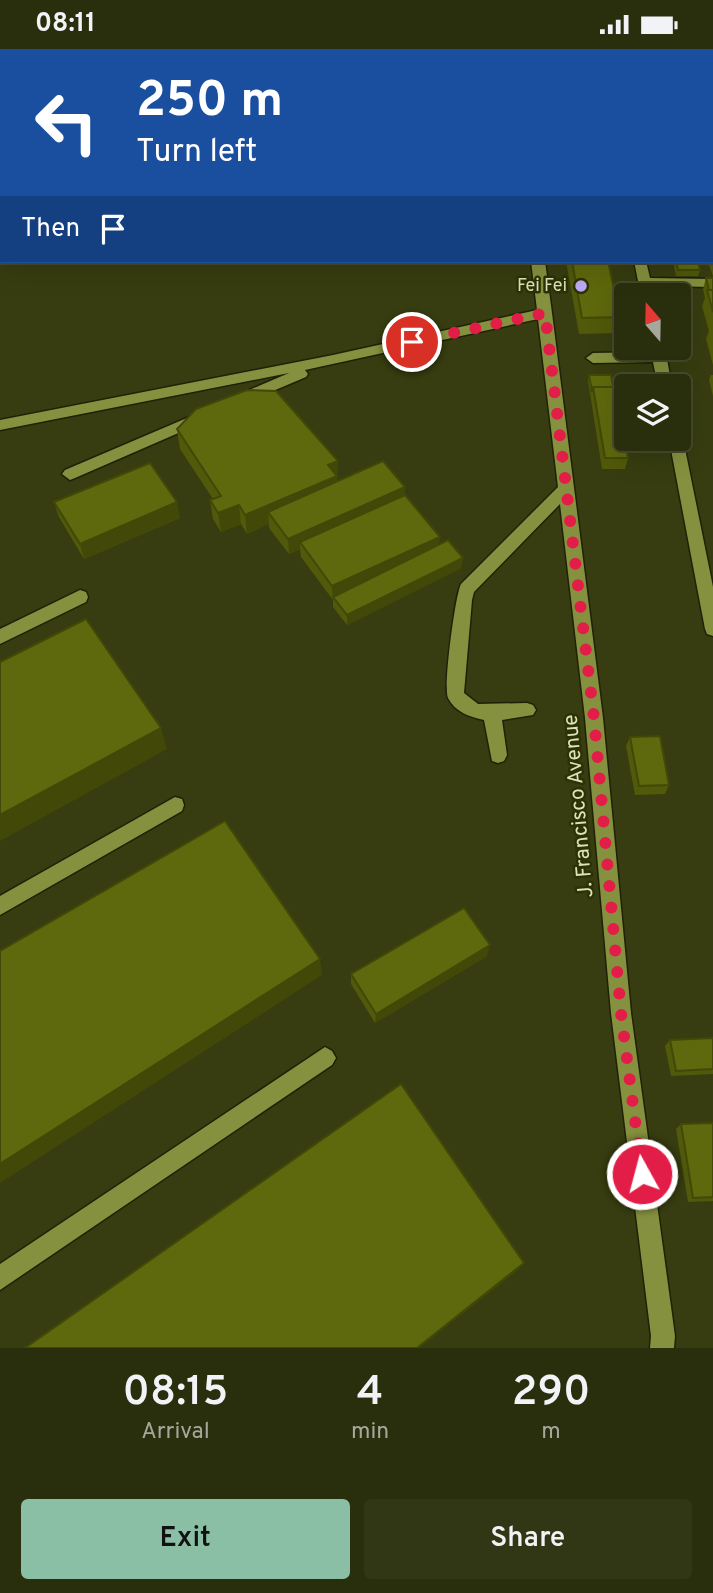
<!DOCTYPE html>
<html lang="en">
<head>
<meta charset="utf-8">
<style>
	body { margin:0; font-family:Overpass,sans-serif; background:#313615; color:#f1f3f6; height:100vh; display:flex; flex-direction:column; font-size:26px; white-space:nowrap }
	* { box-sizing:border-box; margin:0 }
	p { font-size:23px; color:#a5a89d }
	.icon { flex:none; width:38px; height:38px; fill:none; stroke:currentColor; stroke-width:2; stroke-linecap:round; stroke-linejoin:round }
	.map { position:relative; height:1299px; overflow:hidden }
	.details { display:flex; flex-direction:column; background:#292e0c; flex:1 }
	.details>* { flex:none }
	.top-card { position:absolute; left:0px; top:0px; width:714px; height:214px; box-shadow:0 7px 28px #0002,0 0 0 2px #454a2d; background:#1a4fa0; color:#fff; overflow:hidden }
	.needle { width:46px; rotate:340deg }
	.buttons { position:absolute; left:614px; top:234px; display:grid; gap:14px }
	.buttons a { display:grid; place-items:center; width:77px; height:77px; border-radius:7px; background:#292e0c; box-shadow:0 7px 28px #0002,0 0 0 2px #454a2d; font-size:35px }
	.pin { position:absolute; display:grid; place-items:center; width:60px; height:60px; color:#fff; margin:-30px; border:4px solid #fff; border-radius:50%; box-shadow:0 2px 7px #0007 }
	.me { position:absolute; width:77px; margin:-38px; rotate:353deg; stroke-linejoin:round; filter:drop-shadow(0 0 5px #0008) }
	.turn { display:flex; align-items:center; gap:24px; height:147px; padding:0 21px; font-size:32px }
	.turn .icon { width:91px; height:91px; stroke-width:2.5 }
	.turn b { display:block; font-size:49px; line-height:60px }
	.then { display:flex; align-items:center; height:66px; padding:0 21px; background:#0003; gap:14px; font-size:26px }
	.eta { display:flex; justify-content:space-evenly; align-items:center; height:119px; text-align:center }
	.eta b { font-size:42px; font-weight:600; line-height:49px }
	.action { display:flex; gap:14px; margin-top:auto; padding:14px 21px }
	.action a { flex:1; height:80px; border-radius:7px; background:#8abfa5; color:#111; font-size:28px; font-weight:600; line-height:80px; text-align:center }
	.action a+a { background:#313615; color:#f1f3f6 }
	.status { display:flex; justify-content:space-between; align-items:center; height:49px; padding:0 35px; background:#292e0c; direction:ltr }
	.status svg { height:19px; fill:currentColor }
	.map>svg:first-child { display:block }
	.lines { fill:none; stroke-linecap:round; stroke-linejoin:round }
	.minor-casing { stroke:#1f2208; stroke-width:3 }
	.minor { fill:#85913e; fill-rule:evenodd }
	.wall { fill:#51590a }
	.shaded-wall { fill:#424908 }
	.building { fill:#5e680c; stroke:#424908; stroke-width:2 }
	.route { stroke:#e11d48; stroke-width:12; stroke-dasharray:0 21.6 }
	.poi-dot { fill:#bda9f5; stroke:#2d3204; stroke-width:2.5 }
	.labels { text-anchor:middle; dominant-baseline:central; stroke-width:5; stroke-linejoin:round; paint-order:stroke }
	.far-poi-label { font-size:18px; fill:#dbe3ba; stroke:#2d3204; text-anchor:end }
	.street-label { font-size:21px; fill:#dbe3ba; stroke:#2d3204 }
</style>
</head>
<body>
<div class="status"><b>08:11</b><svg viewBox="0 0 49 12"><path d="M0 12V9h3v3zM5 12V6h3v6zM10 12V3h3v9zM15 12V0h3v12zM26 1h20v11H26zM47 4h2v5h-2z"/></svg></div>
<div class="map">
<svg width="713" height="1299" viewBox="0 0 713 1299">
	<rect width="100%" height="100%" fill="#373d10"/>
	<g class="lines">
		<g class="minor-casing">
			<path id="minor" d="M447,0H457L458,2H447Z
				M531,0H541L542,2H531Z
				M0,53H2V64H0Z
				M713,128V136L712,137V128Z
				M0,151H2V159H0Z
				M531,212H545L552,264L603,669L631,964L675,1287L674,1299H650L651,1287L611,964L585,669L560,455L474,543L472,551L464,644L478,655L527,654L533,656L536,661L533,666L502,671L507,706L504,712L498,714L492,712L484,671C470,668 455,663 448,649C443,639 455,547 461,535L558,438L538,270L305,321L308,325L306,328L240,356L233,351L235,347L289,324L0,381V371L333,306L537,261Z
				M634,212H646L650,229L713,230V238L652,237L655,247H641Z
				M651,299H665L672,338H658L653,313L593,314L586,309L593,304L652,303Z
				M201,363L206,364L208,368L206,372L75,429L70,431L62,425L65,421Z
				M679,386L683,390L713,538V587L707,585L705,580L669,390H679Z
				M80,541L86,543L88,548L86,553L0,595V580Z
				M175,748L182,750L184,756L182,762L0,866V847Z
				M325,998L332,1002L336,1009L332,1016L0,1241V1215Z"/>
		</g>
		<use href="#minor" class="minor"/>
	</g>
	<path class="wall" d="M267,0H283L282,2H267Z
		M469,0H517L518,2H470Z
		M653,0H698V2H654Z
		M700,0H713L712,2H702Z
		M712,134H713V227L709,216L710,212H712Z
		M566,212H608L620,268L616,284L579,285Z
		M673,212H698L700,221L698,227H676Z
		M706,229H713V316L706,290L709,282L702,257L705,249L703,240Z
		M589,326L628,409L625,420H602L588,332Z
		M711,326H713V347L709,331Z
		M177,380L338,432L337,433L404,447L439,496L461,519L347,576L333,558V551L301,508L300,500L289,505L269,479V475L247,485L241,475L221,483L213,470L210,451L213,450L180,400Z
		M54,453L180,469L84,510L59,468Z
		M630,688L669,736L665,745L635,746L626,697Z
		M487,907L375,974L351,935V925Z
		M713,989V1025L671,1027L665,997L670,991Z
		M713,1074V1152L688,1153L676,1080L681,1075Z"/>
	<path class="shaded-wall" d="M664,0H698V2H664Z
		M0,118H2V135H0Z
		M2,164V176H0V165Z
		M338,412L337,446L268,463L269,475L247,485L245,466L328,416Z
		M405,438L404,453L300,493V500L289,505L288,490Z
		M177,453L180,469L84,510L80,495Z
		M239,456L241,475L221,483L218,464Z
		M440,488L438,503L333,548V552L332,537Z
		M463,509L461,519L347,576V566Z
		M161,679L167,700L0,792V766Z
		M490,896L487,907L375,974L376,965Z
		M320,910L322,926L0,1134V1115Z
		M524,1214L518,1221L419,1299H417Z"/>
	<path class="building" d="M15,0H117L118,2H15Z
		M159,0H182L183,2H160Z
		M312,0H352L356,2H310Z
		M480,0H517L518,2H481Z
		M0,87H2V118H0Z
		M712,153H713L712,182Z
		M0,155H2V164L0,165Z
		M572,212H608L620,268L582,269Z
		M676,212H698L700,221H678Z
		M706,229H713V241H709Z
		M707,241H713V263Z
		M589,326H611L613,338H593L592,343Z
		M593,338H615L628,409H605Z
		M247,341L276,342L338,412L328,416L337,427L245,466L239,456L218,464L210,451L221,447L177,380L196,360Z
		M383,412L405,438L288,490L268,463Z
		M150,414L177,453L80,495L54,453Z
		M405,446L440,488L332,537L300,493Z
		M448,491L463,509L347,566L333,548Z
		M86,570L161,679L0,766V613Z
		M660,687L669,736L639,737L630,688Z
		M225,772L320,910L0,1115V902Z
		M464,859L490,896L376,965L351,925Z
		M713,989V1020L676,1022L670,991Z
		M401,1035L524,1214L417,1299H25Z
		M713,1074V1148L693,1149L681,1075Z"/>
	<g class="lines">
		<path class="route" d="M412,293L545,264L594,669L621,964L642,1125"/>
	</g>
	<circle class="poi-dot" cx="581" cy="237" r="7"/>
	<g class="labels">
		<g class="far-poi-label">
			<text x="567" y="237">Fei Fei</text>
		</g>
		<g class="street-label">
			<text transform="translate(579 757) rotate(-95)">J. Francisco Avenue</text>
		</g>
	</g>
</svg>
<div class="buttons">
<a><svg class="needle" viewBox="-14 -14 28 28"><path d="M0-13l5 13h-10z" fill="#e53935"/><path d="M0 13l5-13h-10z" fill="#a5a89d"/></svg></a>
<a><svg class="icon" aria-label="layers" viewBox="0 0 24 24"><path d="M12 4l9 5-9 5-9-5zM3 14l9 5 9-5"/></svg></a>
</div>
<div class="pin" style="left:412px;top:293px;background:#d93025"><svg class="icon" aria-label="arrive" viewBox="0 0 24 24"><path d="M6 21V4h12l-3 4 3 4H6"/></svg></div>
<svg class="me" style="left:642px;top:1125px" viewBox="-20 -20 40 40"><circle r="17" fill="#e11d48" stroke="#fff" stroke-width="3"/><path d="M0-11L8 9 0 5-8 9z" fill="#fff"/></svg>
<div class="top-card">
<div class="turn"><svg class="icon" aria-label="left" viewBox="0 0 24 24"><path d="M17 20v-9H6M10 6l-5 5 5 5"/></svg><div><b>250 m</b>Turn left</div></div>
<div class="then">Then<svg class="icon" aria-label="arrive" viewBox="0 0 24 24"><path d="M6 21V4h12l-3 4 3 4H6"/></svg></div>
</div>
</div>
<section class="details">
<div class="eta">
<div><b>08:15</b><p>Arrival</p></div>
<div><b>4</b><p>min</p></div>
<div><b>290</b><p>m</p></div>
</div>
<div class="action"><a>Exit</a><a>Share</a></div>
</section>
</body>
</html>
